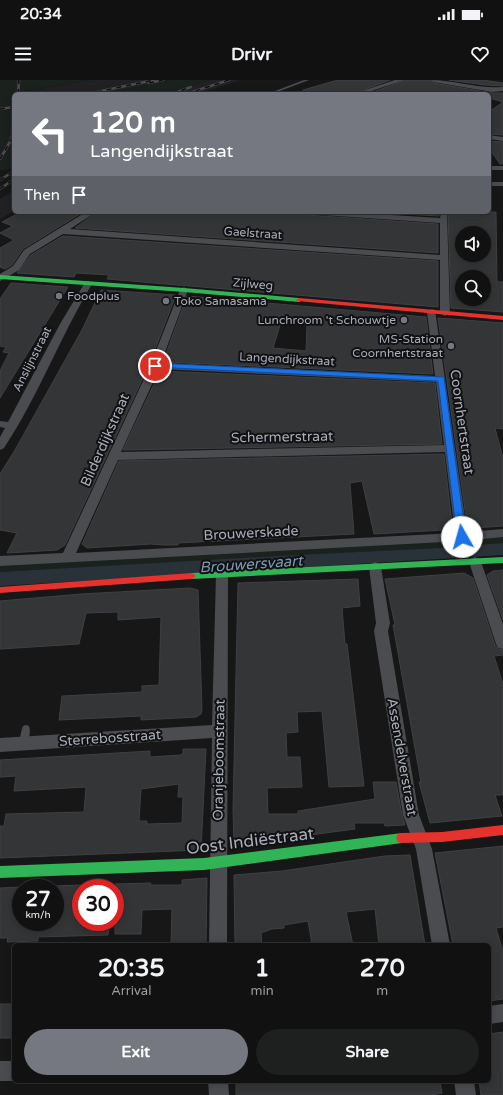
<!DOCTYPE html>
<html lang="en">
<head>
<meta charset="utf-8">
<style>
	body { margin:0; font-family:"Varela Round",sans-serif; background:#1e1f1f; color:#f1f3f6; height:100vh; display:flex; flex-direction:column; font-size:15px; white-space:nowrap }
	* { box-sizing:border-box; margin:0 }
	p { font-size:13px; color:#9c9d9f }
	.icon { flex:none; width:22px; height:22px; fill:none; stroke:currentColor; stroke-width:2; stroke-linecap:round; stroke-linejoin:round }
	.map { position:relative; flex:1; overflow:hidden }
	.sheet { position:absolute; left:12px; top:863px; width:479px; height:140px; display:flex; flex-direction:column; background:#111; border-radius:6px; box-shadow:0 2px 10px #0003,0 0 0 1px #303131 }
	.sheet>* { flex:none }
	.banner { position:absolute; left:12px; top:12px; width:479px; height:122px; border-radius:6px; box-shadow:0 2px 10px #0003,0 0 0 1px #303131; background:#757880; color:#fff; overflow:hidden }
	.tools { position:absolute; left:455px; top:146px; display:grid; gap:8px }
	.tools a { display:grid; place-items:center; width:36px; height:36px; border-radius:50%; background:#111; box-shadow:0 2px 10px #0003,0 0 0 1px #303131; font-size:20px }
	.speed { position:absolute; left:12px; top:799px; display:flex; gap:8px; font-size:20px; font-weight:700; text-align:center }
	.speed>* { display:grid; place-content:center; width:52px; height:52px; border-radius:50%; background:#111; box-shadow:0 2px 10px #0003,0 0 0 1px #303131; line-height:1 }
	.speed small { font-size:10px; font-weight:400 }
	.speed .limit { border:6px solid #d22; background:#fff; color:#111 }
	.pin { position:absolute; display:grid; place-items:center; width:34px; height:34px; color:#fff; margin:-17px; border:2px solid #fff; border-radius:50%; box-shadow:0 1px 4px #0007 }
	.me { position:absolute; width:44px; margin:-22px; rotate:353deg; stroke-linejoin:round; filter:drop-shadow(0 0 3px #0008) }
	.turn { display:flex; align-items:center; gap:14px; height:84px; padding:0 12px; font-size:18px }
	.turn .icon { width:52px; height:52px; stroke-width:2.5 }
	.turn b { display:block; font-size:28px; line-height:34px }
	.then { display:flex; align-items:center; height:38px; padding:0 12px; background:#0003; gap:8px; font-size:15px }
	.eta { display:flex; justify-content:space-evenly; align-items:center; height:68px; text-align:center }
	.eta b { font-size:24px; font-weight:800; line-height:28px }
	.button { display:flex; gap:8px; margin-top:auto; padding:8px 12px }
	.button a { flex:1; height:46px; border-radius:24px; background:#757880; color:#fff; font-size:16px; font-weight:800; line-height:46px; text-align:center }
	.button a+a { background:#1e1f1f; color:#f1f3f6 }
	.status { display:flex; justify-content:space-between; align-items:center; height:28px; padding:0 20px; background:#111; direction:ltr }
	.status svg { height:11px; fill:currentColor }
	header { display:flex; justify-content:space-between; align-items:center; height:52px; padding:0 12px; background:#111; font-size:18px; font-weight:800 }
	.map>svg:first-child { display:block }
	.built { fill:#212124 }
	.green { fill:#1b211c }
	.water { fill:#2a3239 }
	.building { fill:#343537; stroke:#3f4043; fill-rule:evenodd }
	.lines { fill:none; stroke-linecap:round; stroke-linejoin:round }
	.lane { fill:#4b4c50; fill-rule:evenodd }
	.street { fill:#4b4c50; fill-rule:evenodd }
	.fast { fill:#30b455; fill-rule:evenodd }
	.jam { fill:#e5322d; fill-rule:evenodd }
	.rail-casing { stroke:#4b4c4f; stroke-width:2.5 }
	.rail { stroke:#111113; stroke-width:1.5; stroke-dasharray:5; stroke-linecap:butt }
	.route { fill:#1a73e8; stroke:#114b97 }
	.poi-dot { fill:#757880; stroke:#111113; stroke-width:1.5 }
	.labels { text-anchor:middle; dominant-baseline:central; stroke-width:4; stroke-linejoin:round; paint-order:stroke }
	.far-street-label { font-size:12px; fill:#a8adb8; stroke:#111113 }
	.far-poi-label { font-size:12px; fill:#a8adb8; stroke:#111113; text-anchor:start }
	.street-label { font-size:14px; fill:#a8adb8; stroke:#111113 }
	.water-label { font-size:15px; font-style:italic; fill:#7f9bb3; stroke:#111113 }
	.near-street-label { font-size:17px; fill:#a8adb8; stroke:#111113 }
</style>
</head>
<body>
<div class="status"><b>20:34</b><svg viewBox="0 0 49 12"><path d="M0 12V9h3v3zM5 12V6h3v6zM10 12V3h3v9zM15 12V0h3v12zM26 1h20v11H26zM47 4h2v5h-2z"/></svg></div>
<header><svg class="icon" aria-label="menu" viewBox="0 0 24 24"><path d="M4 6h16M4 12h16M4 18h16"/></svg>Drivr<svg class="icon" aria-label="heart" viewBox="0 0 24 24"><path d="M12 20l-8-8c-3-5 5-10 8-4 3-6 11-1 8 4z"/></svg></header>
<div class="map">
<svg width="503" height="1015" viewBox="0 0 503 1015">
	<rect width="100%" height="100%" fill="#171717"/>
	<path class="built" d="M15,0H22V12L91,0H171L106,14H14V61L0,84V74L8,57L13,29L0,30V26L13,24Z
		M209,0H241L198,14H167Z
		M14,110V131L0,139V119Z"/>
	<path class="green" d="M0,0H15L13,24L0,26Z
		M22,0H90L21,12Z
		M171,0H209L167,14H106Z
		M13,29L8,57L0,74V31Z
		M14,61V89L0,90V84Z
		M503,456V463L456,467L0,492V485Z"/>
	<path class="water" d="M503,463V475L0,506V492L278,476L439,468Z"/>
	<path class="building" d="M338,0H390L352,14H303V10Z
		M405,0H429L433,3L492,13H503V55L489,54V32L503,22L489,18V14H368Z
		M449,0H482L503,3V6L485,5Z
		M489,61L503,62V84H500L489,68Z
		M21,132H83L23,169L12,185L5,189L0,187V168L14,160L0,153L13,146L2,142Z
		M97,132H263L438,144V173L75,148Z
		M367,132H439V136Z
		M448,132H496L497,202H503V232L451,228ZM462,153H484V175H462ZM462,197H484V219H462Z
		M63,156L438,181V227L107,199L109,195L76,193L74,197L17,193L31,175Z
		M11,203L68,207L0,318V291L9,273L3,272L6,267L0,266V219Z
		M101,210L176,215L149,285L65,465L57,470L7,473L17,453L0,450V394L15,370L83,248Z
		M187,216L426,237L433,294L163,282ZM281,242L307,245L306,271L273,268Z
		M438,238L503,243V349L495,348L503,378V446L474,448L467,444Z
		M160,291L435,303L442,364L123,370Z
		M444,374L452,444L444,450L374,454L362,401L350,403L354,454L178,463V465H163L151,464L87,468L82,464L119,381Z
		M503,490V540L487,495L493,491Z
		M464,493L473,498L495,565L498,569L503,570V575L494,576L503,604V715H495L502,736L430,743L419,702H421L393,545H395L385,499Z
		M358,499L360,526L342,528L345,564H347L364,706L329,707L322,631L297,632L298,652L286,653L287,677H300L302,707L267,708L268,734H298V731L375,719L373,702H396L402,735L405,745L385,746L384,743H354L355,749L234,765L233,730L238,503Z
		M190,508L198,510L202,630L201,634L196,637L141,640V636L59,640L62,616L142,612V606L159,605L161,537L118,540V532L86,533L79,564L0,569V521L81,514Z
		M183,669H206L201,770L0,778V746H4L6,734L84,732L86,707L14,711L16,696L0,697V680L150,671V677L181,675L183,673ZM179,704L178,717H183L182,743L147,744V741H139L141,709Z
		M503,766V847L496,848L503,871V919L489,921V865H453L435,773Z
		M410,775L425,865H379L375,829L346,832L353,865H312L308,841L284,845V848L272,849L261,853L262,865H235L234,795L282,791L385,776Z
		M207,798L206,865H171L172,829L142,830L141,854H115V804L151,803L150,805H182V800Z
		M81,805V842H110L108,855L38,857V861L7,862L8,858H0V808L21,807V842H55V806Z
		M0,924H14V958H0Z
		M503,952V1015H481L479,1001H489V954Z
		M236,1001H440L442,1013L433,1015H236Z"/>
	<g class="lines">
		<path class="lane" d="M304,0H309L272,14H267Z
			M26,645L29,646C31,651 29,660 27,665L24,667L21,665C19,660 21,651 23,646Z"/>
		<path class="street" d="M395,0H404L363,14H353Z
			M430,0C454,0 479,9 503,7V11L492,12L433,2Z
			M489,55L503,57V61L489,59Z
			M489,86H503V90H489Z
			M489,102H503V106H489Z
			M86,132H96L70,149L440,175V143L307,134L303,132H343L440,138L441,132H447L450,233L445,236L440,233V180L63,154L30,174L19,190L0,201V194L13,186L24,170Z
			M88,201L92,204C60,257 38,317 4,368L0,370V357L5,348L0,347V341L8,342L60,244L84,204Z
			M184,207L188,210L161,283L435,296L427,232L432,229L435,230L467,452L503,449V457L462,461L0,486V476L63,473L150,286L180,210ZM159,289L436,302L444,365L121,372ZM445,372L455,453L76,473L118,380Z
			M475,477L479,479L481,482L503,544V569L498,568L496,564L469,482L471,479Z
			M375,482L379,484L381,487L390,543L388,551L419,735L432,769L450,865H432L416,769L403,735L374,551L376,543L369,487L371,484Z
			M222,490L227,492L228,495L227,865H209L212,658L0,672V658L212,645L216,495L217,492Z
			M503,924V942L489,944V926Z
			M0,981H14V1001H0Z
			M208,1001H228L229,1015H209Z
			M454,1001H474L476,1015H456Z"/>
		<path class="fast" d="M0,195L184,208L299,218L302,220L299,222L184,212L0,199Z
			M503,477V483L192,499L188,496L192,493Z
			M402,753L406,754L408,758L406,762L402,763L204,790L0,798V786L204,778Z"/>
		<path class="jam" d="M299,218L503,236V240L297,221L296,220Z
			M192,493L196,496L192,499L0,513V507Z
			M503,745V755L442,762L402,763L398,762L396,758L398,754L402,753L442,752Z"/>
		<g class="rail-casing">
			<path id="rail" d="M149,3L163,0
				M18,14L19,0
				M87,14L154,0
				M172,14L191,7
				M186,14L229,0
				M0,29L14,27
				M0,79L11,60L14,49
				M0,100L14,91
				M0,109L14,99"/>
		</g>
		<use href="#rail" class="rail"/>
	</g>
	<path class="route" d="M155,283L444,297L466,457L462,460L457,457L438,301L153,287V284Z"/>
	<g class="poi-dot">
		<circle cx="59" cy="216" r="4"/>
		<circle cx="166" cy="221" r="4"/>
		<circle cx="404" cy="240" r="4"/>
		<circle cx="451" cy="266" r="4"/>
	</g>
	<g class="labels">
		<g class="far-street-label">
			<text transform="translate(253 153) rotate(4)">Gaelstraat</text>
			<text transform="translate(253 204) rotate(5)">Zijlweg</text>
			<text transform="translate(32 279) rotate(-63)">Anslijnstraat</text>
			<text transform="translate(287 279) rotate(3)">Langendijkstraat</text>
		</g>
		<g class="far-poi-label">
			<text x="67" y="216">Foodplus</text>
			<text x="174" y="221">Toko Samasama</text>
			<text x="396" y="240" text-anchor="end">Lunchroom 't Schouwtje</text>
			<text x="443" y="259" text-anchor="end">MS-Station<tspan x="443" dy="14">Coornhertstraat</tspan></text>
		</g>
		<g class="street-label">
			<text transform="translate(462 342) rotate(82)">Coornhertstraat</text>
			<text transform="translate(282 357) rotate(-1)">Schermerstraat</text>
			<text transform="translate(105 360) rotate(-66)">Bilderdijkstraat</text>
			<text transform="translate(251 453) rotate(-3)">Brouwerskade</text>
			<text transform="translate(110 658) rotate(-4)">Sterrebosstraat</text>
			<text transform="translate(402 677) rotate(80)">Assendelverstraat</text>
			<text transform="translate(219 680) rotate(-89)">Oranjeboomstraat</text>
		</g>
		<g class="water-label">
			<text transform="translate(251 484) rotate(-4)">Brouwersvaart</text>
		</g>
		<g class="near-street-label">
			<text transform="translate(250 761) rotate(-7)">Oost Indiëstraat</text>
		</g>
	</g>
</svg>
<div class="tools">
<a><svg class="icon" aria-label="sound" viewBox="0 0 24 24"><path d="M4 9h4l5-4v14l-5-4H4zM17 9q2 3 0 6"/></svg></a>
<a><svg class="icon" aria-label="search" viewBox="0 0 24 24"><circle cx="10" cy="10" r="6"/><path d="M15 15l6 6"/></svg></a>
</div>
<div class="speed"><div>27<small>km/h</small></div><div class="limit">30</div></div>
<div class="pin" style="left:155px;top:286px;background:#d93025"><svg class="icon" aria-label="arrive" viewBox="0 0 24 24"><path d="M6 21V4h12l-3 4 3 4H6"/></svg></div>
<svg class="me" style="left:462px;top:457px" viewBox="-20 -20 40 40"><circle r="19" fill="#fff"/><path d="M0-13L10 11 0 6-10 11z" fill="#1a73e8"/></svg>
<div class="banner">
<div class="turn"><svg class="icon" aria-label="left" viewBox="0 0 24 24"><path d="M17 20v-9H6M10 6l-5 5 5 5"/></svg><div><b>120 m</b>Langendijkstraat</div></div>
<div class="then">Then<svg class="icon" aria-label="arrive" viewBox="0 0 24 24"><path d="M6 21V4h12l-3 4 3 4H6"/></svg></div>
</div>
<section class="sheet">
<div class="eta">
<div><b>20:35</b><p>Arrival</p></div>
<div><b>1</b><p>min</p></div>
<div><b>270</b><p>m</p></div>
</div>
<div class="button"><a>Exit</a><a>Share</a></div>
</section>
</div>
</body>
</html>
